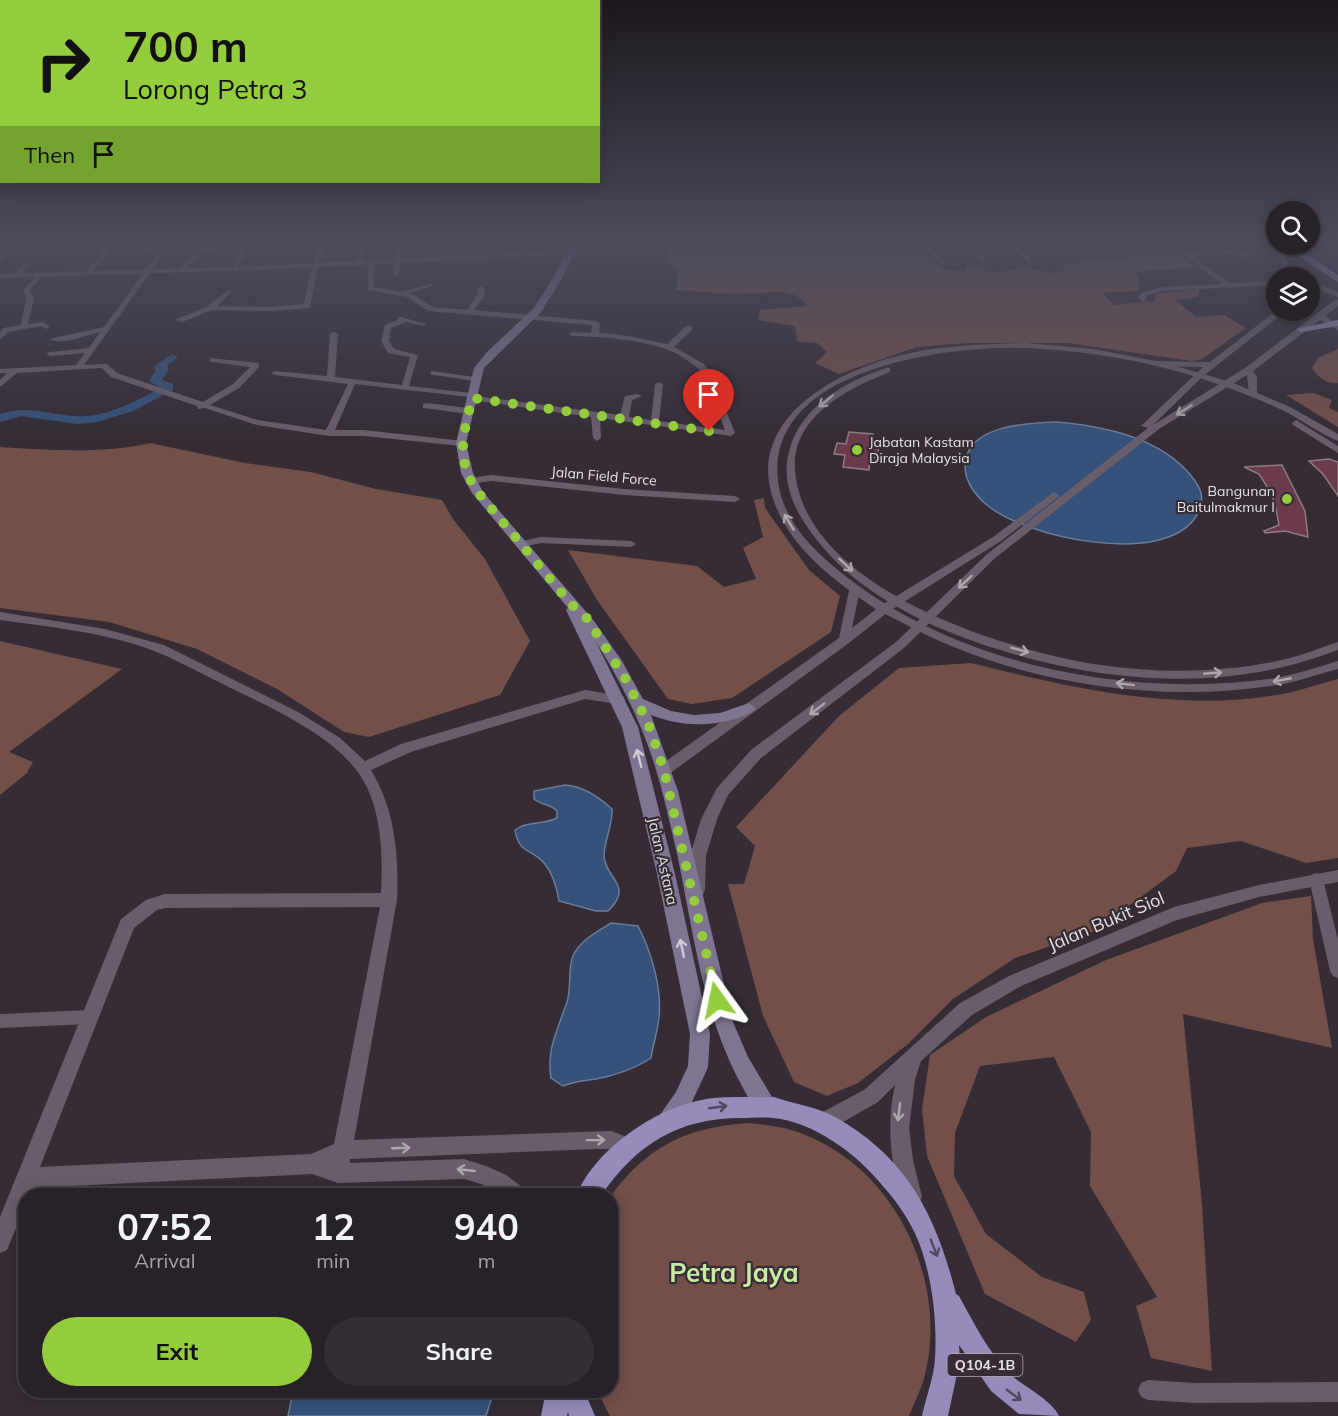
<!DOCTYPE html>
<html lang="en">
<head>
<meta charset="utf-8">
<style>
	body { margin:0; font-family:Mulish,sans-serif; background:#342e34; color:#f1f3f6; height:100vh; display:flex; flex-direction:column; font-size:22px; white-space:nowrap }
	* { box-sizing:border-box; margin:0 }
	p { font-size:20px; color:#a5a3a8 }
	.icon { flex:none; width:33px; height:33px; fill:none; stroke:currentColor; stroke-width:2; stroke-linecap:round; stroke-linejoin:round }
	.map { position:relative; flex:1; overflow:hidden }
	.drawer { position:absolute; left:18px; top:1188px; width:600px; height:210px; display:flex; flex-direction:column; background:#282128; border-radius:24px; box-shadow:0 3px 15px #0003,0 0 0 2px #443e45 }
	.drawer>* { flex:none }
	.guide { position:absolute; left:0px; top:0px; width:600px; height:183px; box-shadow:0 3px 15px #0003,0 0 0 2px #443e45; background:#93cc3d; color:#111; overflow:hidden }
	.tools { position:absolute; left:1266px; top:201px; display:grid; gap:12px }
	.tools a { display:grid; place-items:center; width:54px; height:54px; border-radius:50%; background:#282128; box-shadow:0 3px 15px #0003,0 0 0 2px #443e45; font-size:30px }
	.pin { position:absolute; display:grid; place-items:center; width:51px; height:51px; color:#fff; margin:-62px -26px; border-radius:50% 50% 50% 0; rotate:-45deg; box-shadow:0 0 6px #0007 }
	.pin .icon { rotate:45deg }
	.me { position:absolute; width:66px; margin:-33px; rotate:348deg; stroke-linejoin:round; filter:drop-shadow(0 0 4px #0008) }
	.turn { display:flex; align-items:center; gap:21px; height:126px; padding:0 24px; font-size:27px }
	.turn .icon { width:78px; height:78px; stroke-width:2.5 }
	.turn b { display:block; font-size:42px; line-height:51px }
	.then { display:flex; align-items:center; height:57px; padding:0 24px; background:#0003; gap:12px; font-size:22px }
	.eta { display:flex; justify-content:space-evenly; align-items:center; height:102px; text-align:center }
	.eta b { font-size:36px; font-weight:700; line-height:42px }
	.primary-button { display:flex; gap:12px; margin-top:auto; padding:12px 24px }
	.primary-button a { flex:1; height:69px; border-radius:36px; background:#93cc3d; color:#111; font-size:24px; font-weight:700; line-height:69px; text-align:center }
	.primary-button a+a { background:#342e34; color:#f1f3f6 }
	.map>svg:first-child { display:block }
	.green { fill:#724f49 }
	.water { fill:#365179; stroke:#6b7c9a; stroke-width:1.5 }
	.lines { fill:none; stroke-linecap:round; stroke-linejoin:round }
	.river { fill:#365179; fill-rule:evenodd }
	.building { fill:#6b394c; stroke:#8c7c81; stroke-width:1.5 }
	.minor { fill:#685e69; fill-rule:evenodd }
	.tertiary { fill:#685e69; fill-rule:evenodd }
	.secondary { fill:#7f7492; fill-rule:evenodd }
	.primary { fill:#968bbb; fill-rule:evenodd }
	.oneway { stroke:#ada6ae }
	.oneway2 { stroke:#d1cad5 }
	.oneway3 { stroke:#52485d }
	.route { stroke:#93cc3d; stroke-width:10; stroke-dasharray:0 18 }
	.poi-dot { fill:#93cc3d; stroke:#352c35; stroke-width:2 }
	.labels { text-anchor:middle; dominant-baseline:central; stroke-width:4.5; stroke-linejoin:round; paint-order:stroke }
	.far-poi-label { font-size:14px; fill:#e6e0e6; stroke:#352c35; text-anchor:start }
	.far-street-label { font-size:14px; fill:#e6e0e6; stroke:#352c35 }
	.shield { fill:#352c35; stroke:#b1aab1; stroke-width:1.5 }
	.shield-label { font-size:14px; font-weight:bold; fill:#e6e0e6 }
	.street-label { font-size:15px; fill:#e6e0e6; stroke:#352c35 }
	.near-street-label { font-size:18px; fill:#e6e0e6; stroke:#352c35 }
	.near-district-label { font-size:26px; font-weight:bold; fill:#c9eba3; stroke:#352c35 }
</style>
</head>
<body>
<div class="map">
<svg width="1338" height="1416" viewBox="0 0 1338 1416">
	<rect width="100%" height="100%" fill="#352c35"/>
	<path class="green" d="M669,242H900L906,250L924,252L946,271H966V265L996,273L1019,268L1040,270L1045,273L1065,272L1063,264L1154,255L1163,249L1178,253L1197,267L1135,272L1140,285L1138,291L1103,293L1114,305L1155,301V294L1199,289L1198,297L1175,300L1197,317L1224,315L1246,328L1202,359L1192,361L1068,343H967L917,347L839,374L815,363L827,352L817,343L797,341L795,326L758,320L760,310L808,306L797,296L783,292L733,294L676,290L678,268L668,261Z
		M1338,349V383C1326,384 1318,377 1312,368L1318,358Z
		M1313,393L1332,400L1329,408L1338,412V427L1286,395Z
		M150,443L245,463L311,472L376,489L442,500L453,519L485,559L530,641L500,695L369,737L344,732L277,689L197,649L109,622L0,608V447C49,450 103,454 150,443Z
		M764,498L765,508L809,570L840,596L831,632L732,698L692,704L668,699L597,600L568,550L697,566L724,587L756,579L743,548L763,537L754,500Z
		M0,641L122,669L9,752L33,762L27,773L0,795Z
		M971,663C1070,688 1173,712 1276,695C1297,692 1318,684 1338,679V858L1306,863L1241,841L1187,848L1176,871L1095,931L1015,958L953,999L908,1044L858,1083L827,1096L794,1082L763,1016L728,884H744L755,846L736,827L839,716L899,668Z
		M1311,896L1313,939L1332,1048L1183,1014L1202,1204L1212,1371L1151,1358L1136,1306L1157,1297L1090,1186L1091,1132L1054,1057L980,1066L955,1133L954,1176L986,1234L1042,1277L1084,1292L1091,1320L1076,1342L985,1294L927,1156L922,1109L930,1055L986,1017L1106,960L1262,903Z
		M747,1123C767,1125 787,1127 805,1135C898,1171 951,1287 923,1382C919,1394 913,1405 909,1416H610L597,1391L610,1390L611,1196C647,1146 686,1128 747,1123Z"/>
	<path class="water" d="M1057,422C1105,426 1165,438 1195,481C1204,493 1204,505 1195,518C1161,567 1025,537 987,505C975,495 965,481 965,467C965,425 1026,423 1057,422Z
		M565,785C583,786 599,797 612,809C613,825 604,841 604,856C605,879 635,885 608,911H596L559,901C557,889 553,874 545,864C532,848 519,855 515,830C526,821 544,825 557,818V811C551,804 541,805 534,799V791Z
		M611,923L638,926C651,951 662,987 659,1017C658,1030 653,1044 651,1058C636,1068 614,1076 596,1079C584,1081 575,1081 563,1086L551,1078C546,1050 558,1029 567,1002C572,987 567,965 575,952C583,939 598,931 611,923Z
		M306,1391V1390L494,1391L486,1416H288L292,1396Z"/>
	<g class="lines">
		<path class="river" d="M172,354L178,357L167,366L169,369L162,380L173,384V390L133,411L97,422L77,424L21,416L0,422V414C30,403 57,418 87,416C113,414 139,399 161,388L149,381L156,370L153,367Z"/>
	</g>
	<path class="building" d="M849,432L873,434L871,445L879,446L877,458L870,457L869,470L843,467L845,455L834,454L837,443L846,444Z
		M1329,459L1338,462V496L1323,474L1309,461Z
		M1282,465L1305,511L1308,537L1285,531L1265,533L1264,531L1279,525L1275,504L1270,491L1259,474L1244,467Z"/>
	<g class="lines">
		<path class="minor" d="M101,242H107L105,247L111,250L90,274H86V272L104,251L98,248Z
			M322,242H328L318,265L310,308L270,311L212,310L182,322L175,320L208,306L228,290L231,292L217,306L270,307L304,304L312,265Z
			M397,242H403L399,274L396,276L393,274Z
			M517,242H523L526,255H522Z
			M920,242H927L945,263V265H941Z
			M964,242H971L986,259V261H982Z
			M1008,242H1015L1031,260V262H1027Z
			M1052,242H1059L1072,255L1067,256Z
			M1096,242H1103L1115,254L1110,255Z
			M1140,242H1147L1152,247L1147,248Z
			M1168,242C1178,242 1181,250 1189,252C1210,257 1231,242 1251,257L1248,259L1237,254L1193,256L1229,283L1276,281V285L1163,291L1147,295L1146,297V301H1142L1138,297L1143,292L1163,287L1221,284Z
			M143,246L164,253L84,365L107,364L117,373L203,402L233,384L250,367L213,362H210V358L259,363V367L239,388L210,405L258,420L326,430L348,384L275,375L271,373L275,371L327,376L330,334L334,332L338,334L335,377L402,385L410,357L388,353L381,341L385,325L398,320V317H401L427,324L423,326L406,322L391,328L389,341L394,349L418,355L409,386L472,393H475V396L620,415L625,396L638,394L642,396L632,400L629,417L651,420L655,384L659,382L663,384L659,421L725,430L703,374C674,339 614,338 573,336L569,334L573,332L591,333L592,325L428,311L407,297L368,290V262L371,260L374,262V287L401,292L432,284V286L410,293L433,307L467,310L477,295L478,288L481,286L484,288L485,295L474,310L596,321L600,323L599,333L629,336L667,344L686,326H692V330L674,347L704,364L710,371L735,433L731,436L600,418L601,438L597,441L593,438L591,417L472,400H469V397L355,384L335,430H364L464,441L465,443L461,446L364,436H329L257,425L205,408L198,409L197,406L111,377L102,368L17,373L0,387V380L7,373H0V369L76,365L85,353L50,356L46,354L50,352L89,348L100,332C86,335 62,346 49,339L104,327L157,254L141,249V247Z
			M217,246L220,248L219,249L199,254L184,272L179,271L195,251Z
			M242,248L247,249L236,270H232Z
			M361,249L364,251L363,263L360,265L357,263L358,251Z
			M24,264L29,265L19,277H15L14,276Z
			M38,274L43,275L30,290L34,298L28,324L43,322L50,327L46,329L41,326L8,332L0,340V333L3,328L21,325L26,298L23,290Z
			M1317,314H1323L1338,325V330L1317,318Z
			M1025,343L1094,349L1165,363L1231,382L1290,407L1338,434V441C1318,433 1301,419 1282,410C1243,392 1202,377 1160,367C1117,356 1071,350 1027,348C948,345 765,368 778,481C783,523 817,554 848,578C963,667 1133,699 1276,678C1297,674 1318,667 1338,661V669C1318,674 1297,682 1277,685C1154,705 1010,682 901,622C890,616 877,611 867,603C832,579 794,549 777,509C740,426 827,375 894,357C936,345 981,345 1025,343Z
			M887,368H890V372C849,388 792,416 795,469C802,587 1004,651 1101,665C1163,674 1229,673 1290,658C1306,654 1322,647 1338,642V650C1324,655 1309,660 1295,664C1217,685 1131,682 1052,664C964,643 861,606 808,528C791,504 781,477 790,448C802,406 847,380 887,368Z
			M431,371L475,377L479,379L475,381L434,375H431Z
			M426,403L469,408L473,411L469,414L423,408V404Z
			M1296,420L1338,446V453L1293,425L1292,423Z
			M491,475L624,489L735,496L740,499L735,502L624,495L491,481L470,484L465,481L470,478Z
			M541,537L631,541L636,544L631,547L541,543L522,547L517,544L518,542Z
			M1316,873L1321,875L1323,879L1338,940V978L1333,976L1330,971L1309,879L1311,875Z
			M89,1010L95,1012L97,1017L95,1022L89,1024L0,1028V1014Z
			M1148,1380L1195,1383L1338,1382V1402L1195,1403L1148,1400L1141,1397L1138,1390L1141,1383Z"/>
		<path class="tertiary" d="M12,242H19L0,261V255Z
			M1270,242H1276C1284,252 1289,264 1294,278H1286L1279,257Z
			M573,250L577,252L576,254L260,270L0,278V274L260,266Z
			M1310,281L1338,292V297L1310,286Z
			M1335,300H1338V306L1253,371L1257,377V396L1249,394L1247,375L1159,429L994,559L904,648L761,758L728,795L717,819L706,856L705,890L703,895L697,896L691,895L689,890L690,856L701,819L717,788L751,750L896,642L986,555L1148,428L1141,426L1203,367L1156,366L1153,365V361L1210,362L1277,310H1287L1202,377L1153,425L1245,368Z
			M1054,492L1059,495L1058,497L1001,541L888,612L849,643L669,774H659L657,770L659,766L839,638L850,586H858L860,589L852,628L880,606L993,537Z
			M0,612L105,629L164,645L300,713L340,738L365,761L401,744L585,690L623,696L625,699L618,704L585,699L411,752L371,770C395,810 399,854 397,900L354,1140L611,1131L635,1140L638,1147L635,1154L628,1157L611,1149H597L350,1159V1163L464,1159L486,1166L506,1175L525,1189L528,1196H501L481,1184L464,1179L338,1183L312,1174L32,1188L29,1196H26V1204L7,1250L0,1253V1217L121,919L146,900L165,894L381,893C383,854 382,804 357,771C327,731 264,705 221,683C192,669 165,653 134,644C90,631 45,626 0,620ZM380,907L334,1144L311,1154L40,1167L134,928L157,910L165,908Z
			M1338,870V882L1259,897L1177,920L1021,986L972,1015L921,1061L915,1080L909,1128L913,1160L922,1197L919,1204L912,1207L905,1204C890,1168 886,1124 895,1085L878,1102L829,1130L822,1132L815,1130L812,1123L815,1116L864,1090L960,1003L1009,976L1174,907L1259,885Z"/>
		<path class="secondary" d="M572,242H580L561,280L541,312L484,368L466,443L473,473L483,492L594,621L622,661L643,699L671,711L694,715L720,713L749,703L756,708C752,714 743,716 736,719C705,727 680,726 651,715L678,791L733,1022L748,1057L778,1107L774,1114L767,1117C755,1112 748,1097 742,1086C703,1015 694,936 678,858C670,824 663,790 652,757C638,716 619,678 596,642L638,727L675,874L710,1034L708,1067L705,1074L690,1106L674,1129L666,1132L658,1129L655,1122L676,1092L688,1066L690,1034L657,874L622,727L566,610L568,608L472,493L461,473L456,443L474,368L487,352L534,308L552,280Z"/>
		<path class="primary" d="M1281,244H1291L1338,275V282Z
			M1338,320V326L1301,332L1296,329Z
			M774,1097C794,1104 818,1107 835,1117C908,1158 936,1216 956,1294L959,1296C974,1323 988,1352 1010,1374C1024,1387 1052,1400 1059,1416L1019,1414L991,1391L959,1345L960,1360L948,1416H922C926,1397 934,1377 935,1358C937,1323 933,1285 922,1251C914,1226 899,1204 882,1185C857,1154 814,1122 773,1118C762,1117 751,1118 741,1118C679,1118 636,1144 601,1196H576C596,1147 662,1103 714,1098C734,1096 754,1098 774,1097Z
			M546,1390H584L595,1416H569L568,1412L567,1416H541Z"/>
	</g>
	<defs><path id="oneway-shaft" d="M-6 0H5M1.5-3L5.5 0L1.5 3" fill="none" stroke-width="1.6" stroke-linecap="round" stroke-linejoin="round" transform="scale(1.5)"/></defs>
	<g class="oneway">
		<use href="#oneway-shaft" transform="translate(826 401) rotate(141)"/>
		<use href="#oneway-shaft" transform="translate(1184 410) rotate(148)"/>
		<use href="#oneway-shaft" transform="translate(789 522) rotate(-121)"/>
		<use href="#oneway-shaft" transform="translate(846 565) rotate(43)"/>
		<use href="#oneway-shaft" transform="translate(965 582) rotate(137)"/>
		<use href="#oneway-shaft" transform="translate(1020 650) rotate(15)"/>
		<use href="#oneway-shaft" transform="translate(1213 673) rotate(-4)"/>
		<use href="#oneway-shaft" transform="translate(1282 680) rotate(169)"/>
		<use href="#oneway-shaft" transform="translate(1125 684) rotate(-173)"/>
		<use href="#oneway-shaft" transform="translate(817 709) rotate(143)"/>
		<use href="#oneway-shaft" transform="translate(899 1112) rotate(97)"/>
		<use href="#oneway-shaft" transform="translate(596 1140) rotate(-1)"/>
		<use href="#oneway-shaft" transform="translate(401 1148) rotate(-2)"/>
		<use href="#oneway-shaft" transform="translate(466 1170) rotate(-174)"/>
	</g>
	<g class="oneway2">
		<use href="#oneway-shaft" transform="translate(639 758) rotate(-104)"/>
		<use href="#oneway-shaft" transform="translate(682 948) rotate(-102)"/>
	</g>
	<g class="oneway3">
		<use href="#oneway-shaft" transform="translate(718 1107) rotate(-8)"/>
		<use href="#oneway-shaft" transform="translate(934 1248) rotate(69)"/>
		<use href="#oneway-shaft" transform="translate(1014 1395) rotate(36)"/>
	</g>
	<linearGradient id="sky" x2="0" y2="1"><stop stop-color="#1d181d"/><stop offset="0.55" stop-color="#4b4b5c"/><stop offset="1" stop-color="#4b4b5c" stop-opacity="0"/></linearGradient>
	<rect width="1338" height="440" fill="url(#sky)"/>
	<g class="lines">
		<path class="route" d="M709,431L472,398C464,434 455,456 476,490L571,604L586,617L625,678L648,723L664,770L717,1000"/>
	</g>
	<g class="poi-dot">
		<circle cx="857" cy="450" r="6"/>
		<circle cx="1287" cy="499" r="6"/>
	</g>
	<g class="labels">
		<g class="far-poi-label">
			<text x="869" y="442">Jabatan Kastam<tspan x="869" dy="16">Diraja Malaysia</tspan></text>
			<text x="1275" y="491" text-anchor="end">Bangunan<tspan x="1275" dy="16">Baitulmakmur I</tspan></text>
		</g>
		<g class="far-street-label">
			<text transform="translate(604 476) rotate(5)">Jalan Field Force</text>
		</g>
		<rect class="shield" x="947.5" y="1354" width="75" height="22" rx="4.5"/>
		<g class="shield-label">
			<text x="985" y="1365">Q104-1B</text>
		</g>
		<g class="street-label">
			<text transform="translate(663 861) rotate(77)">Jalan Astana</text>
		</g>
		<g class="near-street-label">
			<text transform="translate(1106 921) rotate(-23)">Jalan Bukit Siol</text>
		</g>
		<g class="near-district-label">
			<text x="734" y="1272">Petra Jaya</text>
		</g>
	</g>
</svg>
<div class="tools">
<a><svg class="icon" aria-label="search" viewBox="0 0 24 24"><circle cx="10" cy="10" r="6"/><path d="M15 15l6 6"/></svg></a>
<a><svg class="icon" aria-label="layers" viewBox="0 0 24 24"><path d="M12 4l9 5-9 5-9-5zM3 14l9 5 9-5"/></svg></a>
</div>
<div class="pin" style="left:709px;top:431px;background:#d93025"><svg class="icon" aria-label="arrive" viewBox="0 0 24 24"><path d="M6 21V4h12l-3 4 3 4H6"/></svg></div>
<svg class="me" style="left:717px;top:1000px" viewBox="-20 -20 40 40"><path d="M0-17L14 15 0 8-14 15z" fill="#93cc3d" stroke="#fff" stroke-width="4"/></svg>
<div class="guide">
<div class="turn"><svg class="icon" aria-label="right" viewBox="0 0 24 24"><path d="M7 20v-9h11M14 6l5 5-5 5"/></svg><div><b>700 m</b>Lorong Petra 3</div></div>
<div class="then">Then<svg class="icon" aria-label="arrive" viewBox="0 0 24 24"><path d="M6 21V4h12l-3 4 3 4H6"/></svg></div>
</div>
<section class="drawer">
<div class="eta">
<div><b>07:52</b><p>Arrival</p></div>
<div><b>12</b><p>min</p></div>
<div><b>940</b><p>m</p></div>
</div>
<div class="primary-button"><a>Exit</a><a>Share</a></div>
</section>
</div>
</body>
</html>
